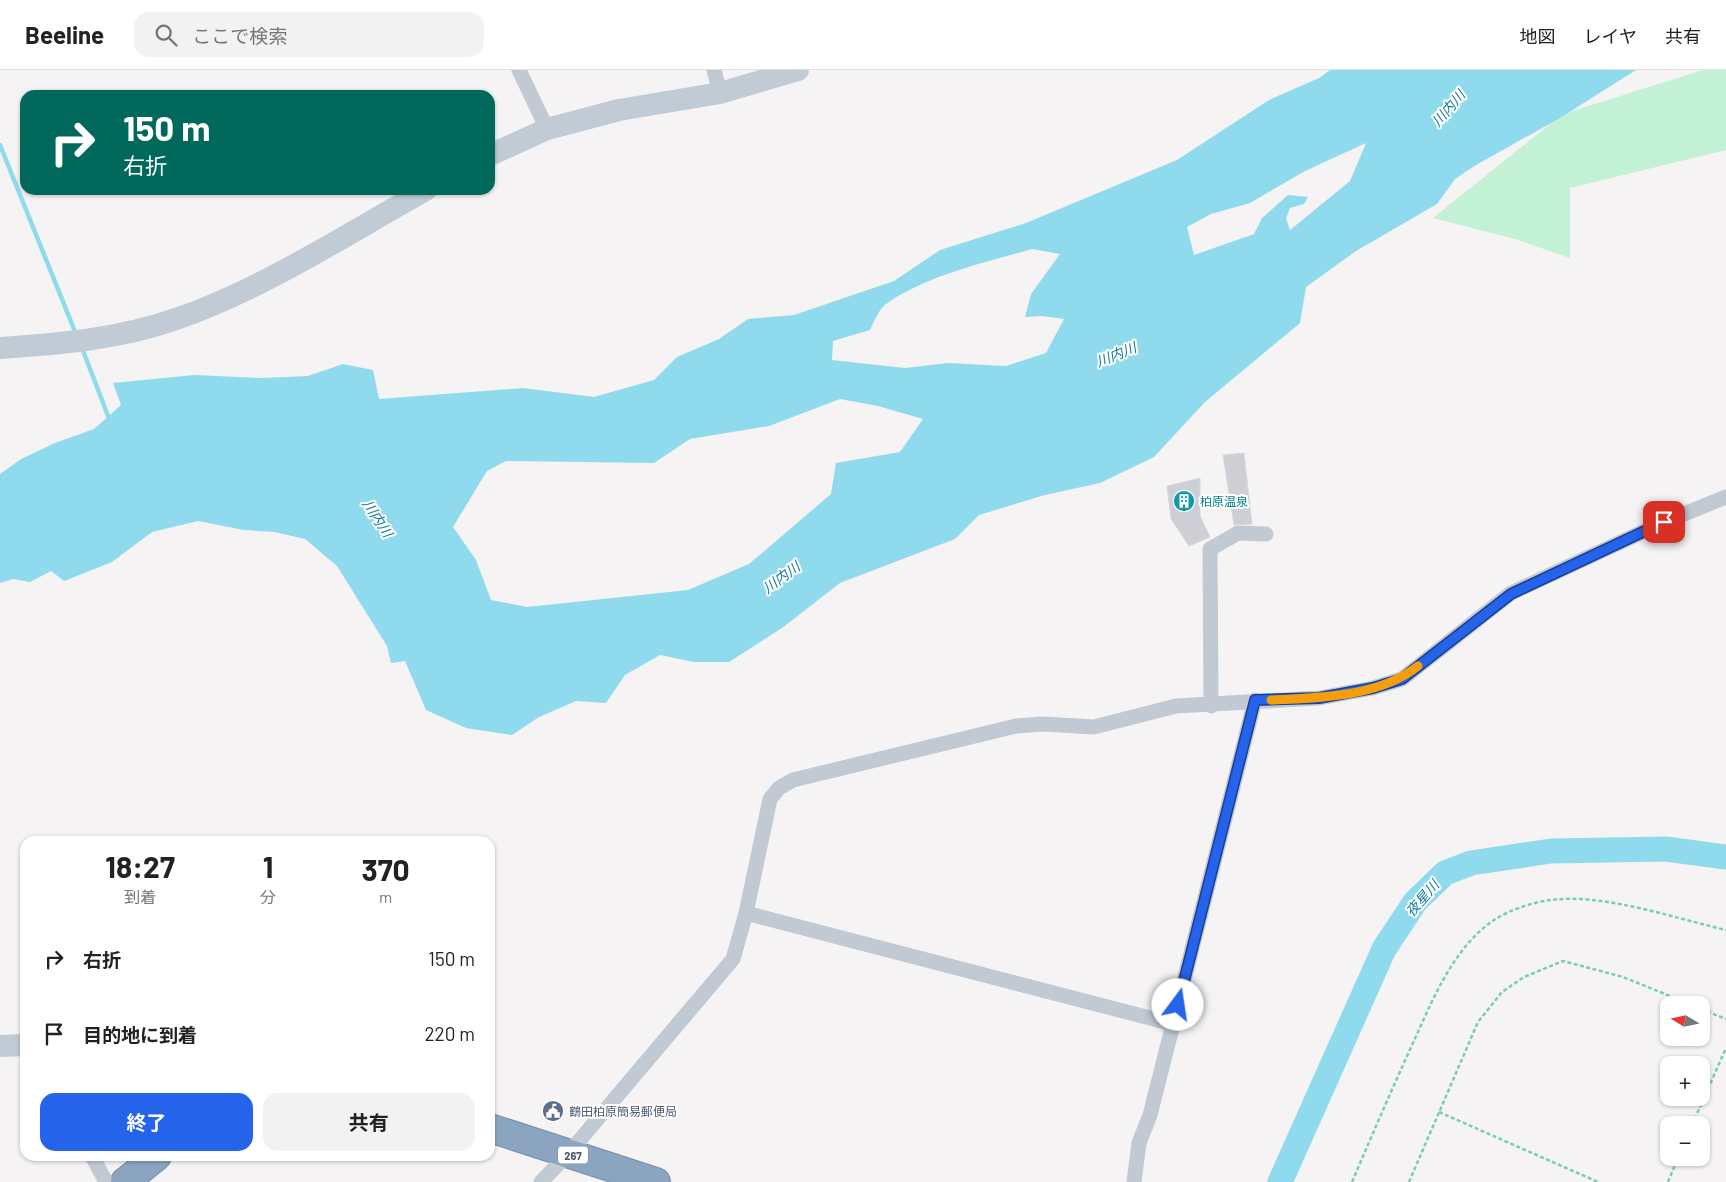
<!DOCTYPE html>
<html lang="ja">
<head>
<meta charset="utf-8">
<style>
	body { margin:0; font-family:Barlow,"Noto Sans JP",sans-serif; background:#f2f2f2; color:#222; height:100vh; display:flex; flex-direction:column; font-size:19px; white-space:nowrap }
	* { box-sizing:border-box; margin:0 }
	p { font-size:16px; color:#767676 }
	.icon { flex:none; width:28px; height:28px; fill:none; stroke:currentColor; stroke-width:2; stroke-linecap:round; stroke-linejoin:round }
	.map { position:relative; flex:1; overflow:hidden }
	.details { position:absolute; left:20px; top:766px; width:475px; height:325px; display:flex; flex-direction:column; background:#fff; border-radius:15px; box-shadow:0 1px 4px #0004 }
	.details>* { flex:none }
	.hud { position:absolute; left:20px; top:20px; width:475px; height:105px; border-radius:15px; box-shadow:0 1px 4px #0004; background:#00695c; color:#fff; overflow:hidden }
	.needle { width:32px; rotate:280deg }
	.controls { position:absolute; left:1660px; top:926px; display:grid; gap:10px }
	.controls a { display:grid; place-items:center; width:50px; height:50px; border-radius:10px; background:#fff; box-shadow:0 1px 4px #0004; font-size:25px }
	.pin { position:absolute; display:grid; place-items:center; width:42px; height:42px; color:#fff; margin:-21px; border-radius:10px; box-shadow:0 2px 8px #0006 }
	.me { position:absolute; width:55px; margin:-28px; rotate:14deg; stroke-linejoin:round; filter:drop-shadow(0 0 4px #0008) }
	.turn { display:flex; align-items:center; gap:18px; height:105px; padding:0 20px; font-size:22px }
	.turn .icon { width:65px; height:65px; stroke-width:2.5 }
	.turn b { display:block; font-size:35px; line-height:42px }
	.eta { display:flex; justify-content:space-evenly; align-items:center; height:85px; text-align:center }
	.eta b { font-size:30px; font-weight:700; line-height:35px }
	.primary-button { display:flex; gap:10px; margin-top:auto; padding:10px 20px }
	.primary-button a { flex:1; height:58px; border-radius:15px; background:#2563eb; color:#fff; font-size:20px; font-weight:700; line-height:58px; text-align:center }
	.primary-button a+a { background:#f2f2f2; color:#222 }
	ul { padding:0; list-style:none }
	li { display:flex; align-items:center; gap:15px; height:75px; padding:0 20px }
	li div { flex:1 }
	li b { display:block; font-size:19px }
	li em { font-style:normal }
	header { display:flex; align-items:center; gap:30px; box-sizing:border-box; height:70px; padding:0 25px; background:#fff; border-bottom:1px solid #e0e0e0 }
	header strong { font-size:24px }
	nav { display:flex; gap:28px; margin-inline-start:auto; font-size:18px }
	.search { width:350px; height:45px; background:#f2f2f2; display:flex; align-items:center; gap:12px; box-sizing:border-box; padding:0 18px; border-radius:15px; color:#767676; font-size:19px }
	.map>svg:first-child { display:block }
	.green { fill:#c3f1d5 }
	.water { fill:#90daee; fill-rule:evenodd }
	.lines { fill:none; stroke-linecap:round; stroke-linejoin:round }
	.stream { stroke:#90daee; stroke-width:4.5 }
	.river { stroke:#90daee; stroke-width:25 }
	.building { fill:#cdcfd5; stroke:#d7d9de }
	.highway-casing { stroke:#7690ad; stroke-width:30 }
	.path { stroke:#7ad0a6; stroke-width:2.5; stroke-dasharray:4 2.5; stroke-linecap:butt }
	.street { stroke:#c1cad2; stroke-width:15 }
	.secondary { stroke:#c1cbd6; stroke-width:22 }
	.highway { stroke:#8ba5c1; stroke-width:28 }
	.route-casing { stroke:#184099; stroke-width:12 }
	.route { stroke:#2563eb; stroke-width:9 }
	.slow { stroke:#f59e0b; stroke-width:9 }
	.labels { text-anchor:middle; dominant-baseline:central; stroke-width:4; stroke-linejoin:round; paint-order:stroke }
	.shield { fill:#fff; stroke:#808990; stroke-width:1 }
	.shield-label { font-size:11px; font-weight:bold; fill:#4a5661 }
	.culture-label { font-size:12px; fill:#0d838f; stroke:#fff; text-anchor:start }
	.service-label { font-size:12px; fill:#4e5e75; stroke:#fff; text-anchor:start }
	.water-label { font-size:14px; font-style:italic; fill:#0c7c9b; stroke:#fff }
</style>
</head>
<body>
<header>
<strong>Beeline</strong>
<div class="search"><svg class="icon" aria-label="search" viewBox="0 0 24 24"><circle cx="10" cy="10" r="6"/><path d="M15 15l6 6"/></svg>ここで検索</div>
<nav><a>地図</a><a>レイヤ</a><a>共有</a></nav>
</header>
<div class="map">
<svg width="1726" height="1112" viewBox="0 0 1726 1112">
	<rect width="100%" height="100%" fill="#f5f3f3"/>
	<path class="green" d="M1703,0H1726V80L1570,118V188L1515,169L1433,148L1563,44Z"/>
	<path class="water" d="M1330,0H1636L1560,48L1476,95L1455,109L1437,134L1356,181L1306,217L1300,253L1205,332L1154,387L1100,413L1045,425L979,445L955,469L840,513L782,558L729,592H694L660,585L625,605L606,633L576,631L539,647L512,665L466,658L426,640L405,591L391,593L387,576L337,496L305,469L275,462L244,460L198,451L152,462L112,492L64,511L51,501L30,512L13,509L0,513V404L21,389L55,373L94,359L121,335L113,313L194,305L262,308L308,306L343,294L373,300L379,329L523,318L594,327L654,310L677,287L719,269L748,249L794,245L894,211L940,180L1026,153L1177,90L1269,30L1319,8ZM1366,73L1350,111L1290,160L1286,148L1290,138L1304,134L1308,127L1288,125L1262,148L1254,164L1194,185L1187,157L1211,144L1250,133L1305,101ZM1032,179L1060,184L1031,224L1025,247L1042,246L1064,249L1046,283L1006,296L948,293L905,298L832,290L833,271L870,260C874,252 879,239 886,234C927,205 984,193 1032,179ZM840,329L878,336L923,349L900,382L836,393L831,424L749,494L688,520L527,537L491,530L476,490L453,457L487,401L506,391L654,393L690,369L769,356Z"/>
	<g class="lines">
		<path class="stream" d="M0,75L76,264
			M82,278L110,351"/>
		<path class="river" d="M1280,1112L1384,879L1415,832L1445,803L1471,793L1551,781L1666,779L1726,787"/>
	</g>
	<path class="building" d="M1244,383L1252,454L1234,455L1223,385Z
		M1200,408V446L1210,467L1189,476L1171,449L1167,416Z"/>
	<g class="lines">
		<g class="highway-casing">
			<path id="highway" d="M490,1058L656,1112
				M125,1112L157,1086"/>
		</g>
		<path class="path" d="M1701,939L1726,949
			M1439,1042L1598,1112
			M1692,1055L1726,978
			M1352,1112C1372,1065 1392,1019 1413,973C1433,929 1453,878 1494,850C1509,840 1533,832 1551,830C1603,823 1674,848 1726,860
			M1409,1112L1478,952L1502,922L1524,907L1563,891L1623,907L1692,935
			M1668,1112L1678,1088"/>
		<path class="street" d="M519,0L547,59
			M714,0L720,23
			M1211,636L1210,479L1238,463L1266,464
			M746,843L1173,954
			M92,1086L106,1112
			M541,1112L568,1084L733,889L746,843L770,729L779,718L793,710L1016,656L1043,654L1094,657L1176,636L1319,628L1373,618L1402,609L1511,523L1664,452L1726,427
			M1134,1112L1139,1073L1150,1045L1255,630"/>
		<path class="secondary" d="M490,85L547,59L619,40L720,23L798,0
			M0,278C59,274 119,269 176,249C261,220 347,164 426,120
			M0,976L25,975"/>
		<use href="#highway" class="highway"/>
	</g>
	<g class="lines">
		<g class="route-casing">
			<path id="route" d="M1178,935L1255,630L1319,628L1373,618L1402,609L1511,524L1664,452"/>
		</g>
		<use href="#route" class="route"/>
		<path class="slow" d="M1271,630C1319,628 1379,627 1418,596"/>
	</g>
	<defs>
		<g id="building-disc" transform="scale(1.125)"><circle r="9.5" fill="#0f9aa8" stroke="#fff"/><path d="M-4-6H4V6H1V3H-1V6H-4ZM-2.5-4.3h1.7v1.8h-1.7ZM.8-4.3h1.7v1.8H.8ZM-2.5-1h1.7V.8h-1.7ZM.8-1h1.7V.8H.8Z" fill="#fff"/></g>
		<g id="civic-disc" transform="scale(1.125)"><circle r="9.5" fill="#5c6f8a" stroke="#fff"/><path d="M-.6-6.5H3V-4.5H.6V-3L4-1V1h2V6H-6V1h2V-1L-.6-3ZM-1.2 2.5V6h2.4V2.5Z" fill="#fff"/></g>
	</defs>
	<g fill-rule="evenodd">
		<use href="#building-disc" x="1184" y="431"/>
		<use href="#civic-disc" x="553" y="1041"/>
	</g>
	<g class="labels">
		<rect class="shield" x="558" y="1076.5" width="30" height="17" rx="4"/>
		<g class="shield-label">
			<text x="573" y="1085">267</text>
		</g>
		<g class="culture-label">
			<text x="1200" y="431">柏原温泉</text>
		</g>
		<g class="service-label">
			<text x="569" y="1041">鶴田柏原簡易郵便局</text>
		</g>
		<g class="water-label">
			<text transform="translate(1448 38) rotate(-49)">川内川</text>
			<text transform="translate(1116 284) rotate(-22)">川内川</text>
			<text transform="translate(378 448) rotate(57)">川内川</text>
			<text transform="translate(781 507) rotate(-37)">川内川</text>
			<text transform="translate(1422 828) rotate(-49)">夜星川</text>
		</g>
	</g>
</svg>
<div class="controls">
<a><svg class="needle" viewBox="-14 -14 28 28"><path d="M0-13l5 13h-10z" fill="#e53935"/><path d="M0 13l5-13h-10z" fill="#767676"/></svg></a>
<a>+</a>
<a>−</a>
</div>
<div class="pin" style="left:1664px;top:452px;background:#d93025"><svg class="icon" aria-label="arrive" viewBox="0 0 24 24"><path d="M6 21V4h12l-3 4 3 4H6"/></svg></div>
<svg class="me" style="left:1178px;top:935px" viewBox="-20 -20 40 40"><circle r="19" fill="#fff"/><path d="M0-13L10 11 0 6-10 11z" fill="#2563eb"/></svg>
<div class="hud">
<div class="turn"><svg class="icon" aria-label="right" viewBox="0 0 24 24"><path d="M7 20v-9h11M14 6l5 5-5 5"/></svg><div><b>150 m</b>右折</div></div>
</div>
<section class="details">
<div class="eta">
<div><b>18:27</b><p>到着</p></div>
<div><b>1</b><p>分</p></div>
<div><b>370</b><p>m</p></div>
</div>
<ul>
<li><svg class="icon" aria-label="right" viewBox="0 0 24 24"><path d="M7 20v-9h11M14 6l5 5-5 5"/></svg><div><b>右折</b></div><em>150 m</em></li>
<li><svg class="icon" aria-label="arrive" viewBox="0 0 24 24"><path d="M6 21V4h12l-3 4 3 4H6"/></svg><div><b>目的地に到着</b></div><em>220 m</em></li>
</ul>
<div class="primary-button"><a>終了</a><a>共有</a></div>
</section>
</div>
</body>
</html>
